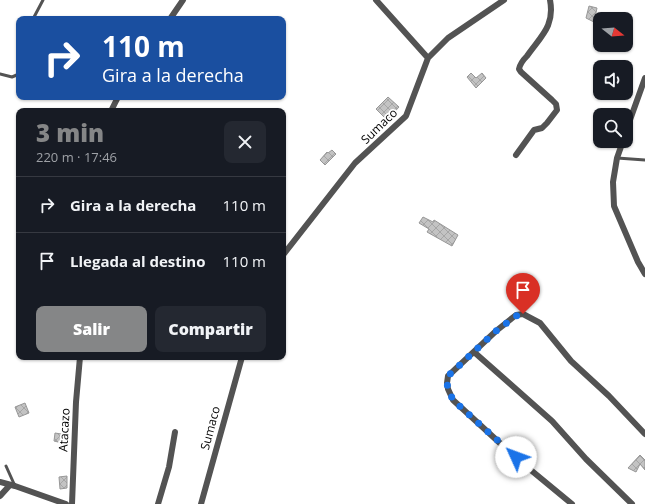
<!DOCTYPE html>
<html lang="es">
<head>
<meta charset="utf-8">
<style>
	body { margin:0; font-family:"Open Sans",sans-serif; background:#242831; color:#f1f3f6; height:100vh; display:flex; flex-direction:column; font-size:15px; white-space:nowrap }
	* { box-sizing:border-box; margin:0 }
	p { font-size:13px; color:#9ea1a6 }
	.icon { flex:none; width:22px; height:22px; fill:none; stroke:currentColor; stroke-width:2; stroke-linecap:round; stroke-linejoin:round }
	.map { position:relative; flex:1; overflow:hidden }
	.panel { position:absolute; left:16px; top:108px; width:270px; height:252px; display:flex; flex-direction:column; background:#171b24; border-radius:8px; box-shadow:0 1px 3px #0004 }
	.panel>* { flex:none }
	.guide { position:absolute; left:16px; top:16px; width:270px; height:84px; border-radius:8px; box-shadow:0 1px 3px #0004; background:#1a4fa0; color:#fff; overflow:hidden }
	.needle { width:26px; rotate:107deg }
	.buttons { position:absolute; left:593px; top:12px; display:grid; gap:8px }
	.buttons a { display:grid; place-items:center; width:40px; height:40px; border-radius:8px; background:#171b24; box-shadow:0 1px 3px #0004; font-size:20px }
	.pin { position:absolute; display:grid; place-items:center; width:34px; height:34px; color:#fff; margin:-41px -17px; border-radius:50% 50% 50% 0; rotate:-45deg; box-shadow:0 0 4px #0007 }
	.pin .icon { rotate:45deg }
	.me { position:absolute; width:44px; margin:-22px; rotate:313deg; stroke-linejoin:round; filter:drop-shadow(0 0 3px #0008) }
	.turn { display:flex; align-items:center; gap:14px; height:84px; padding:0 20px; font-size:18px }
	.turn .icon { width:52px; height:52px; stroke-width:2.5 }
	.turn b { display:block; font-size:28px; line-height:34px }
	.round { display:grid; place-items:center; flex:none; width:42px; height:42px; border-radius:8px; background:#242831 }
	.head { display:flex; align-items:center; justify-content:space-between; height:68px; padding:0 20px }
	h1 { font-size:24px; font-weight:800; line-height:30px; color:#858687 }
	.action { display:flex; gap:8px; margin-top:auto; padding:8px 20px }
	.action a { flex:1; height:46px; border-radius:8px; background:#858687; color:#fff; font-size:16px; font-weight:800; line-height:46px; text-align:center }
	.action a+a { background:#242831; color:#f1f3f6 }
	ul { padding:0; list-style:none }
	li { display:flex; align-items:center; gap:12px; height:56px; padding:0 20px; border-top:1px solid #363941 }
	li div { flex:1 }
	li b { display:block; font-size:15px }
	li em { font-style:normal }
	.map>svg:first-child { display:block }
	.building { fill:url(#building-cross-hatch); stroke:#979797 }
	.lines { fill:none; stroke-linecap:round; stroke-linejoin:round }
	.service { stroke:#535353; stroke-width:3 }
	.minor { stroke:#535353; stroke-width:6 }
	.route { stroke:#1a73e8; stroke-width:7; stroke-dasharray:0 12.6 }
	.labels { text-anchor:middle; dominant-baseline:central; stroke-width:3.5; stroke-linejoin:round; paint-order:stroke }
	.street-label { font-size:12px; fill:#000; stroke:#fff }
</style>
</head>
<body>
<div class="map">
<svg width="645" height="504" viewBox="0 0 645 504">
	<defs>
		<pattern id="building-cross-hatch" width="8" height="8" patternUnits="userSpaceOnUse"><rect width="8" height="8" fill="#c3c3c3"/><path d="M0 0l8 8M0 8l8-8" fill="none" stroke="#a6a6a6"/></pattern>
	</defs>
	<rect width="100%" height="100%" fill="#fff"/>
	<path class="building" d="M589,6L597,8L594,22L586,18Z
		M471,73L476,78L482,73L486,78L476,88L467,77Z
		M388,97L399,107L387,120L376,109Z
		M332,150L336,154L325,165L320,160L327,152L328,153Z
		M423,217L433,222L434,220L458,235L452,246L427,232L429,229L419,223Z
		M25,403L29,413L19,417L15,407Z
		M55,433L67,435L66,444L54,441Z
		M640,455L645,460V470L640,464L636,472L628,468Z
		M67,476V488L60,489L59,477Z"/>
	<g class="lines">
		<path class="service" d="M33,19L43,0
			M0,74L12,77L19,74
			M617,158L645,160
			M6,466L15,486"/>
		<path class="minor" d="M376,0L428,58
			M170,19L183,0
			M111,111L118,97
			M626,131L645,78
			M623,141L617,158L613,182L614,206L638,262L645,274
			M516,155L534,130L542,128L547,123L557,110L556,104L552,100L521,72L519,69C520,64 523,60 527,56C541,36 555,26 550,0
			M283,255L355,163L406,116L428,58L448,38L504,0
			M474,352L552,421L586,459L632,504
			M0,482L15,486L66,504
			M0,496L10,485
			M72,504L76,402L80,357
			M158,504L169,467L175,432
			M201,504L242,357
			M572,504L515,457L453,400L448,389L447,383L448,376L496,331L516,315L523,314L540,323L571,361L609,396L645,434"/>
	</g>
	<g class="lines">
		<path class="route" d="M516,457L453,400L448,389L447,383L448,376L496,331L516,316L523,314"/>
	</g>
	<g class="labels">
		<g class="street-label">
			<text transform="translate(379 126) rotate(-44)">Sumaco</text>
			<text transform="translate(210 428) rotate(-75)">Sumaco</text>
			<text transform="translate(64 430) rotate(-87)">Atacazo</text>
		</g>
	</g>
</svg>
<div class="buttons">
<a><svg class="needle" viewBox="-14 -14 28 28"><path d="M0-13l5 13h-10z" fill="#e53935"/><path d="M0 13l5-13h-10z" fill="#9ea1a6"/></svg></a>
<a><svg class="icon" aria-label="sound" viewBox="0 0 24 24"><path d="M4 9h4l5-4v14l-5-4H4zM17 9q2 3 0 6"/></svg></a>
<a><svg class="icon" aria-label="search" viewBox="0 0 24 24"><circle cx="10" cy="10" r="6"/><path d="M15 15l6 6"/></svg></a>
</div>
<div class="pin" style="left:523px;top:314px;background:#d93025"><svg class="icon" aria-label="arrive" viewBox="0 0 24 24"><path d="M6 21V4h12l-3 4 3 4H6"/></svg></div>
<svg class="me" style="left:516px;top:457px" viewBox="-20 -20 40 40"><circle r="19" fill="#fff"/><path d="M0-13L10 11 0 6-10 11z" fill="#1a73e8"/></svg>
<div class="guide">
<div class="turn"><svg class="icon" aria-label="right" viewBox="0 0 24 24"><path d="M7 20v-9h11M14 6l5 5-5 5"/></svg><div><b>110 m</b>Gira a la derecha</div></div>
</div>
<section class="panel">
<div class="head"><div><h1>3 min</h1><p>220 m · 17:46</p></div><a class="round"><svg class="icon" aria-label="close" viewBox="0 0 24 24"><path d="M6 6l12 12M18 6L6 18"/></svg></a></div>
<ul>
<li><svg class="icon" aria-label="right" viewBox="0 0 24 24"><path d="M7 20v-9h11M14 6l5 5-5 5"/></svg><div><b>Gira a la derecha</b></div><em>110 m</em></li>
<li><svg class="icon" aria-label="arrive" viewBox="0 0 24 24"><path d="M6 21V4h12l-3 4 3 4H6"/></svg><div><b>Llegada al destino</b></div><em>110 m</em></li>
</ul>
<div class="action"><a>Salir</a><a>Compartir</a></div>
</section>
</div>
</body>
</html>
